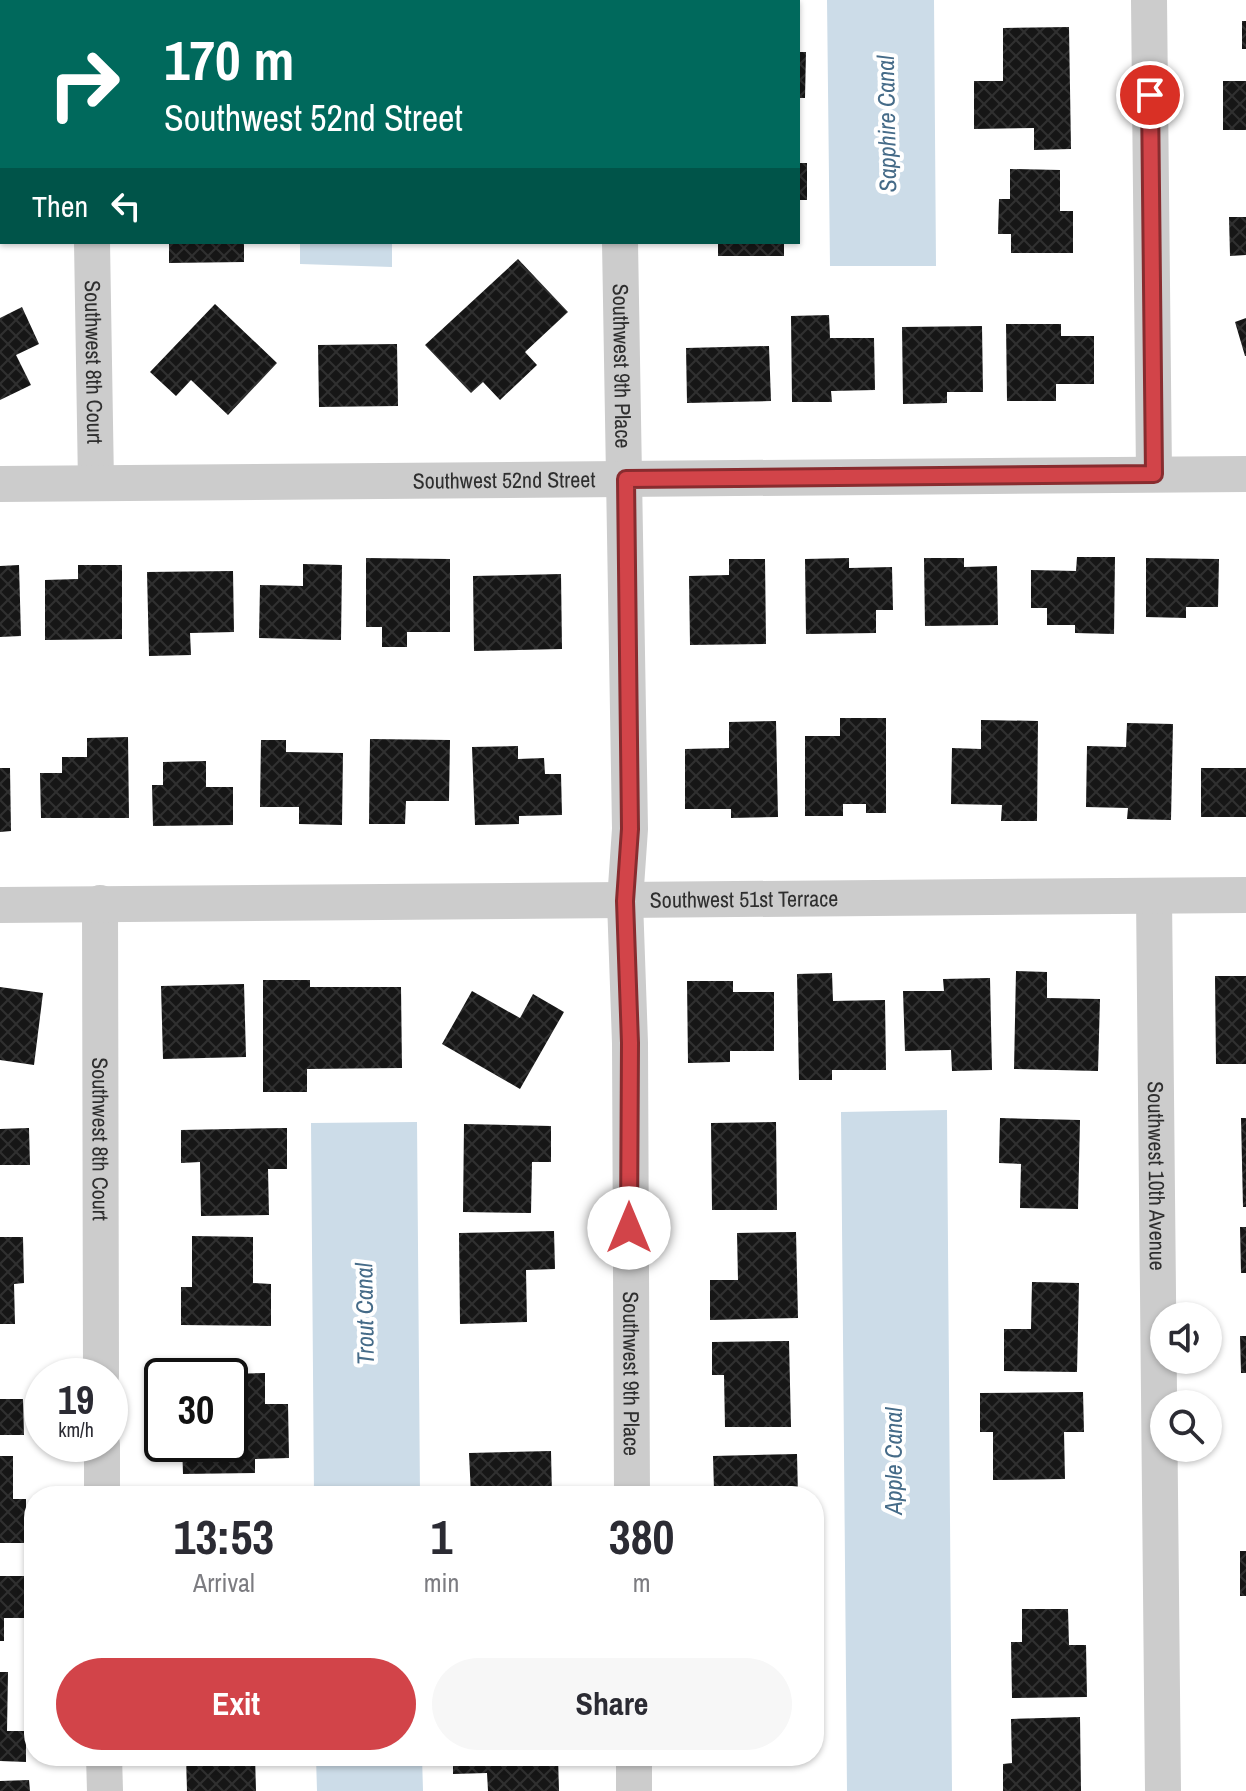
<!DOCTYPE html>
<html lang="en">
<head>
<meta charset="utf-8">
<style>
	body { margin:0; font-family:"Archivo Narrow",sans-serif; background:#f7f7f7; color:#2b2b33; height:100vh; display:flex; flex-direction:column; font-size:30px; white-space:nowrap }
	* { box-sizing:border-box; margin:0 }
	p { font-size:26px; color:#7c7c81 }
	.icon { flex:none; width:44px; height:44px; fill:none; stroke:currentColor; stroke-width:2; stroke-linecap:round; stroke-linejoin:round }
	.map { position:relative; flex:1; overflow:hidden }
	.drawer { position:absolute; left:24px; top:1486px; width:800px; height:280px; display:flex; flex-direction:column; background:#fff; border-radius:32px; box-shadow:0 2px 6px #0004 }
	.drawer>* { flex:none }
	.banner { position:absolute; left:0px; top:0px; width:800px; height:244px; box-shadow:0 2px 6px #0004; background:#00695c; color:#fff; overflow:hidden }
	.controls { position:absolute; left:1150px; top:1302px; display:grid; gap:16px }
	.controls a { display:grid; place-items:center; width:72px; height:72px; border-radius:50%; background:#fff; box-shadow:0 2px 6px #0004; font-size:40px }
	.speed { position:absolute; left:24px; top:1358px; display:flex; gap:16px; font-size:40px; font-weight:700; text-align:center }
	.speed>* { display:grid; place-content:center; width:104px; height:104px; border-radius:50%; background:#fff; box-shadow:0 2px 6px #0004; line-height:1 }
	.speed small { font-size:20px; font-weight:400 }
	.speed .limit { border:4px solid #111; border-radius:12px; background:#fff; color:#111 }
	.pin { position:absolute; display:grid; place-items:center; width:68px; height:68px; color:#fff; margin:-34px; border:4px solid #fff; border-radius:50%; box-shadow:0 2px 8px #0007 }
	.me { position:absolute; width:88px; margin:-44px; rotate:0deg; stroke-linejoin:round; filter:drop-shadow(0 0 6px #0008) }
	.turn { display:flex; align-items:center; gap:28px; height:168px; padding:0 32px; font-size:36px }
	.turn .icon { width:104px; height:104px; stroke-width:2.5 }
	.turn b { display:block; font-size:56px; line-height:68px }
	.then { display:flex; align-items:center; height:76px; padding:0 32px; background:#0003; gap:16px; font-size:30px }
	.eta { display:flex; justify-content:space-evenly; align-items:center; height:136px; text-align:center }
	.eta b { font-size:48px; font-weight:800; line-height:56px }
	.action { display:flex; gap:16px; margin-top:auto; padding:16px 32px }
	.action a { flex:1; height:92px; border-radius:48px; background:#d24449; color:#fff; font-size:32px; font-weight:800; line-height:92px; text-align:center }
	.action a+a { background:#f7f7f7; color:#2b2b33 }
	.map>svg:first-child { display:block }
	.water { fill:#ccdce8 }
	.building { fill:url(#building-cross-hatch) }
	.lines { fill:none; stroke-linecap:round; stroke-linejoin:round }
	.street { stroke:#ccc; stroke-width:36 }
	.route-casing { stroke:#882c2f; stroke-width:20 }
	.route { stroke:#d24449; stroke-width:14 }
	.labels { text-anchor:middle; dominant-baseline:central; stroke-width:8; stroke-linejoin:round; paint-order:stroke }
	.street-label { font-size:22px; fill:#2f2f2f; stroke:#fff }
	.water-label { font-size:24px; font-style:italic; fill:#456b88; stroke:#fff }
</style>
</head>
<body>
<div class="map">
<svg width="1246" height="1791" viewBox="0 0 1246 1791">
	<defs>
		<pattern id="building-cross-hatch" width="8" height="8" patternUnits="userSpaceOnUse" patternTransform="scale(2)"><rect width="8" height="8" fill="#161616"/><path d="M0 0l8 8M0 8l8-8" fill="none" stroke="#303030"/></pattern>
	</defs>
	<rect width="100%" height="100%" fill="#fff"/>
	<path class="water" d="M827,0H934L936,266H830Z
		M300,242H392V267L300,264Z
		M947,1110L952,1791H847L841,1112Z
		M417,1122L420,1496H314L311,1123Z
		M316,1756H422L423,1791H317Z"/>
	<path class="building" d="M1242,21H1246V49H1242Z
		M1069,27L1071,149L1034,150V128L974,129V81H1003V28Z
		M798,52H806L805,98H798Z
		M1223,81H1246V130H1223Z
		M798,163H807V200H798Z
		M1010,169L1060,170V211H1073V253H1011V234H998L999,199H1010Z
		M1229,217H1246V255L1230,256Z
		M169,242H244V262L169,263Z
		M718,242H784V256H718Z
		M518,259L568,312L525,352L537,365L500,400L483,382L471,393L425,345Z
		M215,304L277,363L228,415L191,380L176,396L150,372Z
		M22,307L39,344L16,355L31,385L0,400V318Z
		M829,315L830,338H874L875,390L831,391L832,402H792L791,316Z
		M1246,318V356H1245L1235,322Z
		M1006,324H1061V336H1094V384H1056V401H1007Z
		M982,326L983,392H947V403L903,404L902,327Z
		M397,344L398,406L319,407L318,345Z
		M769,346L771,401L687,403L686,348Z
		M1077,557H1115L1114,634L1075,633V625H1047V608H1031V570L1076,571Z
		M366,558L450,559V632H407V647H382V627H366Z
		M849,558V568L892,567L893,610H876V633L806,634L805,559Z
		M924,558H964V567L997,566L998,625L925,626Z
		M1146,558L1219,559L1218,607H1186V618L1146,617Z
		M729,559H765L766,644L690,645L689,576L729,575Z
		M303,564L342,565L341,640L259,638L260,585L303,586Z
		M19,565L21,636L0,637V566Z
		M78,565H122V639L45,640V580L78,579Z
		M233,571L234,632L190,633L191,655L149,656L147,572Z
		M561,574L562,649L474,651L473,576Z
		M840,718H886V813H866V804H843V816H805V736H840Z
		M981,720L1038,721L1037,821H1001L1002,805L951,804L952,748L981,749Z
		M776,721L778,817L731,818V809H685V749L729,748V722Z
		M1127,723L1173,724L1171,820L1127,819L1128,808L1086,807L1087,746L1126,747Z
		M128,737L129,818H41L40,773H62V757H87V738Z
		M370,739L450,740L449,801H406L405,824H369Z
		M261,740H286V752L343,753L342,825L299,824V807H260Z
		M518,746V759L544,758L545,774H561L562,815L519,816V824L475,825L472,747Z
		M206,761V787H233V825L153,826L152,785H163V762Z
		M0,768H10L11,831L0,832Z
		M1201,768H1246V817H1201Z
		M1016,971L1047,972V998L1100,999L1098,1071L1014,1069Z
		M832,973L833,1001L885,1000L886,1070H832V1080H799L797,974Z
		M1215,976H1246V1064H1216Z
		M990,978L992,1070L952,1071L951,1050L905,1051L903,991H944L943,979Z
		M263,980H310V987H401L402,1068L307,1069V1092H263Z
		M687,981H733V992H774V1051H730V1062L688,1063Z
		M244,984L246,1057L163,1059L161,986Z
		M0,987L43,993L34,1065L0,1060Z
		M472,991L520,1018L533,994L564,1012L520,1089L442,1044Z
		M1000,1118L1080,1120L1078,1209L1020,1208L1021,1164L999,1163Z
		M1241,1118H1246V1207H1243Z
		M776,1122L777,1210H712L711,1123Z
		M464,1124L551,1126V1162H532L531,1213L463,1212Z
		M29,1128L30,1165H0V1129Z
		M287,1128V1169H268L269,1215L201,1216L200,1162L181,1163V1130Z
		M1240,1227H1246V1273H1241Z
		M554,1231L555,1269L526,1270L527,1322L460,1324L459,1233Z
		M796,1232L798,1318L710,1320V1280H738L737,1233Z
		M192,1236L253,1237V1283L271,1284V1326L181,1325V1287H192Z
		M0,1237H23L24,1283L14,1284L15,1324H0Z
		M1032,1282L1079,1283L1077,1372L1004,1371V1329H1031Z
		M1240,1336H1246V1373H1241Z
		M789,1341L791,1427H725L724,1375H712V1342Z
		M265,1373V1404H288L289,1458L255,1459V1473L183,1474L182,1444H230V1374Z
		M1083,1392L1084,1432H1064L1065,1479L993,1480V1432H980V1393Z
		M0,1399H23L24,1435H0Z
		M551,1451L552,1496H471L469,1453Z
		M797,1454L798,1496H734V1489L714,1490L713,1456Z
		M0,1456H13V1499H26V1543H0Z
		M1240,1551H1246V1596H1240Z
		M0,1576H32L33,1618H4V1641H0Z
		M1022,1609H1068L1069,1645H1086L1087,1697L1012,1698L1011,1642H1022Z
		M0,1672H8L7,1731H26V1762L0,1761Z
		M1080,1717L1081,1791H1003V1764L1012,1763L1011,1719Z
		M186,1756H255L256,1791H187Z
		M453,1756H558L559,1791H488L487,1773L453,1774Z
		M29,1780L30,1791H0V1781Z"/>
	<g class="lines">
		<g class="street">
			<path d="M90,0V2"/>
			<path d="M618,0V2"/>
			<path d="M1149,0L1154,474"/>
			<path id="s1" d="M92,242L96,483"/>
			<path id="s2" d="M620,242L630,829L625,901L630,1043L632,1496"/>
			<path id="s3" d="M0,484L1246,474"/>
			<path id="s4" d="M1154,896L1163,1791"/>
			<path id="s5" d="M100,903L101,1376"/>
			<path id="s6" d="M0,905L1246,895"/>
			<path d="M102,1444V1496"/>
			<path d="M104,1756L105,1791"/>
			<path d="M634,1756V1791"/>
		</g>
	</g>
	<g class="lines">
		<g class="route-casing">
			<path id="route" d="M629,1228L630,1043L625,901L630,829L626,479L1154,474L1150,95"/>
		</g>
		<use href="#route" class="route"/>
	</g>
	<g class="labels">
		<g class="street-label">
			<text stroke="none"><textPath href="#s1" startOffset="120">Southwest 8th Court</textPath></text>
			<text stroke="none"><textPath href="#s2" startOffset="124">Southwest 9th Place</textPath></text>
			<text stroke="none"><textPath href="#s3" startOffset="504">Southwest 52nd Street</textPath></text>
			<text stroke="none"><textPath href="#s6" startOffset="744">Southwest 51st Terrace</textPath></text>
			<text stroke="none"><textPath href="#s5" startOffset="236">Southwest 8th Court</textPath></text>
			<text stroke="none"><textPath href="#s4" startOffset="280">Southwest 10th Avenue</textPath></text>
			<text stroke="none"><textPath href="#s2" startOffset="1132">Southwest 9th Place</textPath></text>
		</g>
		<g class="water-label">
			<text transform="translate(886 124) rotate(-91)">Sapphire Canal</text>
			<text transform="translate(364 1314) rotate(-91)">Trout Canal</text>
			<text transform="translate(893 1461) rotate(-90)">Apple Canal</text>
		</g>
	</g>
</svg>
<div class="controls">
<a><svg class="icon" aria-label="sound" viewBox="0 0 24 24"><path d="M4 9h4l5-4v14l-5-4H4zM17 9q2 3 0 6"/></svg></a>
<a><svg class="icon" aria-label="search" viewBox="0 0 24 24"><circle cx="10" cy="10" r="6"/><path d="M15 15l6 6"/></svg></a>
</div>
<div class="speed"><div>19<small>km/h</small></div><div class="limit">30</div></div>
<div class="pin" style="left:1150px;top:95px;background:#d93025"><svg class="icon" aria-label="arrive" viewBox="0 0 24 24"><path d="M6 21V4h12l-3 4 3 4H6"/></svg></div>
<svg class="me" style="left:629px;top:1228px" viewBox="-20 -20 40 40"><circle r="19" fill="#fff"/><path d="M0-13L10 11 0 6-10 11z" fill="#d24449"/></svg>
<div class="banner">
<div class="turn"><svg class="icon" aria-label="right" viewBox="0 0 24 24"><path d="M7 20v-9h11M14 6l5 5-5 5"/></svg><div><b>170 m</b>Southwest 52nd Street</div></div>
<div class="then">Then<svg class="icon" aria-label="left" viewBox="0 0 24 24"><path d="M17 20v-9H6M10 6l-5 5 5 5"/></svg></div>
</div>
<section class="drawer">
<div class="eta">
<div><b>13:53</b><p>Arrival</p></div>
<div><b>1</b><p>min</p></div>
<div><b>380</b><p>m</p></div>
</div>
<div class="action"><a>Exit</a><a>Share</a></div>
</section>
</div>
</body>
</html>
